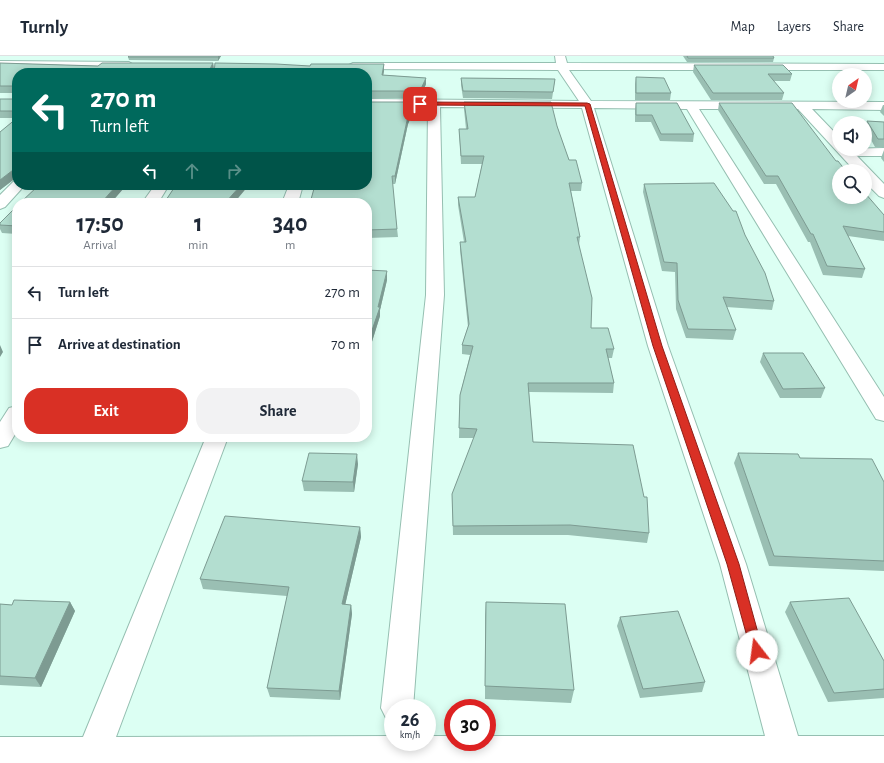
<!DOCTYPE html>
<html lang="en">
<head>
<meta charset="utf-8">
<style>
	body { margin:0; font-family:"Alegreya Sans",sans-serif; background:#f2f2f3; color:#1f2937; height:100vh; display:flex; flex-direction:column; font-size:15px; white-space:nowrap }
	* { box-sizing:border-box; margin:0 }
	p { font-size:13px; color:#747a83 }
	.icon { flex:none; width:22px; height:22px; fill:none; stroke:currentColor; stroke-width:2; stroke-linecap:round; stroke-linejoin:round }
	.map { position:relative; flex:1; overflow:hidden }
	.side { position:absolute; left:12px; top:142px; width:360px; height:244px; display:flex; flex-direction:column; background:#fff; border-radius:16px; box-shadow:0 2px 10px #0003 }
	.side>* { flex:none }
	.top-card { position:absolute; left:12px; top:12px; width:360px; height:122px; border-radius:16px; box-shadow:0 2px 10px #0003; background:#00695c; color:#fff; overflow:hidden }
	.needle { width:26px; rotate:34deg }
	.buttons { position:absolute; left:832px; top:12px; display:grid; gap:8px }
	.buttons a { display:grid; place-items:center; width:40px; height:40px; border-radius:50%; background:#fff; box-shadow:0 2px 10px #0003; font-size:20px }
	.speed { position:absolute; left:384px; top:643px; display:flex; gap:8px; font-size:20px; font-weight:700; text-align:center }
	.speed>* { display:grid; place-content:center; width:52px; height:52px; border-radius:50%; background:#fff; box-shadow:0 2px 10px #0003; line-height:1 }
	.speed small { font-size:10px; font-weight:400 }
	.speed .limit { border:6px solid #d22; background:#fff; color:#111 }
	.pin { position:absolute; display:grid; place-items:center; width:34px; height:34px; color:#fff; margin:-17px; border-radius:8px; box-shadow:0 2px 6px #0006 }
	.me { position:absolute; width:44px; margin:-22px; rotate:345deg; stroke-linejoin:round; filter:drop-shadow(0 0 3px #0008) }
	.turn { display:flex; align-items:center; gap:14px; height:84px; padding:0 12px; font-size:18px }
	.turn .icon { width:52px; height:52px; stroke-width:2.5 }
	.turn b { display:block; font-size:28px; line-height:34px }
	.lanes { display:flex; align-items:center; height:38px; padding:0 12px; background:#0003; justify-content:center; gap:20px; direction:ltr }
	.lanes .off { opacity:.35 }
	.eta { display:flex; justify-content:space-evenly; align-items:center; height:68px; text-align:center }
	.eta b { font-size:24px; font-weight:700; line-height:28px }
	.cta { display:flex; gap:8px; margin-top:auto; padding:8px 12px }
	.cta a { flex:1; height:46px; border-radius:16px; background:#d93025; color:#fff; font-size:16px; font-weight:700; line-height:46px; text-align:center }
	.cta a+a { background:#f2f2f3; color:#1f2937 }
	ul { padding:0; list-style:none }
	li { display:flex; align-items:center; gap:12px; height:52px; padding:0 12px; border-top:1px solid #e0e1e3 }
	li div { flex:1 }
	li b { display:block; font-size:15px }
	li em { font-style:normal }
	header { display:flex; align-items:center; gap:24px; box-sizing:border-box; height:56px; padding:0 20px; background:#fff; border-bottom:1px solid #e0e1e3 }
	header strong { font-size:19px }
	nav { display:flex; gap:22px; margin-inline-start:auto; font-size:14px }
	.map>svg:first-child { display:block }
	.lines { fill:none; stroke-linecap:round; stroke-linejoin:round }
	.minor-casing { stroke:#95bfb1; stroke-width:2 }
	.minor { fill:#fff; fill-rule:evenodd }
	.wall { fill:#9abfb3 }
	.shaded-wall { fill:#7d9b92 }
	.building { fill:#b3ded0; stroke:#7d9b92 }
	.route { fill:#d93025; stroke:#8d1f18 }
</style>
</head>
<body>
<header>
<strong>Turnly</strong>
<nav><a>Map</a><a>Layers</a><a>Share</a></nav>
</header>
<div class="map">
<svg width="884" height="707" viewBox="0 0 884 707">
	<rect width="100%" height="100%" fill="#dcfff3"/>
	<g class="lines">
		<g class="minor-casing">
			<path id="minor" d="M555,0H565L567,7L884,8V14H569L591,45L884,46V54L812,53L839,81V93L884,92V100H857L884,128V142L879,140L865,126V115H855L798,53H699L884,341V365L876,363L687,53L594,52L668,290L746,508L798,680H884V707H0V681H83L206,381H228L116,681L393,680V686H427V680H453V686H487V680H765L720,508L648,290L582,52L440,51L444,239L413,652H393V665L386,662L381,652L426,239L428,51H367V43L579,45L558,14L353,13L347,10L353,7H556Z
				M0,5L129,6L134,9L129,12L0,11Z
				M17,125V129H25L5,151L0,153V139L13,126Z
				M155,129H169L158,147H142Z
				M289,129H303L298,147H282Z
				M17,350V375L8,390L0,392V366L9,352Z"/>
		</g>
		<use href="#minor" class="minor"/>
	</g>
	<path class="wall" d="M221,0L218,5L129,4L128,1Z
		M683,0H773L774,2L773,6H687Z
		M0,7L98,10L213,7L214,13L384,8V15L383,19L426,22V28L420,42H367V17L214,14L213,17H17V121L0,134V76L17,62H0V43H16V40H15L14,37H0Z
		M694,9L792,18L790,25H773L784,37L782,44H711L693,16Z
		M636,21L671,37L670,44H635V28Z
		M461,22L555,23L552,43L463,42L461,29Z
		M464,46L557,70L569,104L582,127L581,135H571L580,181L579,189L591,272L614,293L612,302H608L614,327L613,337L529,336L533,386L649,477L647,487L568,479H453L452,438L474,382H459L460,339L470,299L462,298V289L468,271L460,194V186H464L458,149V141H475L482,108H461L459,73H466L464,53Z
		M636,47L694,78L693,86L660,85L651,66H635V54Z
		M719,47L836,105L884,159V185L848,180L865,213L862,222L823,219L810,186H808L776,128H764L718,54Z
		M883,49H884V60L880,56Z
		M415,52L408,68L395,128H392L398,181L367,182V147Z
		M867,65L884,66V91H875L865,73V71Z
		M884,94V106L881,102Z
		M644,128L745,179L774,245L772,254L726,251L736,274L733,284L686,282L676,253L675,216L662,215L643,136Z
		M17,150V178L2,177L0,173V167Z
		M367,214L387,224L380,254V260L370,292H367Z
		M763,297L825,332L821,342H780L760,306Z
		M265,381H292L291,384Z
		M738,397L800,402L884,426V515L769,510L734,407Z
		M358,408L354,436L304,435L302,425Z
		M360,471L361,481L345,549H351L352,558L340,644L270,641L267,632L287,540L203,533L200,523Z
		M70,546L75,555L41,631L0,629V548L12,549Z
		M486,546L574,634L571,647L485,643V560Z
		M790,546L884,605V642L828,646L785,556Z
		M620,561L705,626L702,636L640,642L617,570Z"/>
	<path class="shaded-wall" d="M219,0H221L218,5V1Z
		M213,7L214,14L213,17H208Z
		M384,8V15L382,26V19Z
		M426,22V28L420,42V35Z
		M415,46V52L408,68L395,128V120L408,60Z
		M17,111V121L0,134V124Z
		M117,129H123L124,132L111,147H101Z
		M241,129H249L234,147H225Z
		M387,215V224L380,254V260L370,292L369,283L378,251Z
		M0,289L3,296L0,301Z
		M357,398L358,408L354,436L353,426Z
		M360,471L361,481L343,558L342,548Z
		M70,546L75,555L41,631L35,622Z
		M351,549L352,558L340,644L339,635Z"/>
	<path class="building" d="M129,0H219L218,1H128Z
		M687,0H773L774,2H688Z
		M0,7L98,10L102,7H213L208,17H17V55H0V43H16V34L12,33L15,30H0Z
		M215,7L276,8L310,10L311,8H384L382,19L426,22L420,35H367V17H214Z
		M694,9H783L792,18H768L784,37H713Z
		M636,21L664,22L671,37H636Z
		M461,22L555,23L553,36L463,35Z
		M367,46H415L408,60L395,120H392L397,173L367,174V147H310L315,129H367Z
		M464,46H551L557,70L569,104H576L582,127H569L580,181H577L592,242L591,272H608L614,293H606L614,327H528L533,386L633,389L644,441H647L649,477L570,469L453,470L452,438L477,373L459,372L460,339L473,290L462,289L469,268L460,186H466L458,141H475L484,100H461L459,73H468Z
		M636,47H677L694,78H661L652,59H636Z
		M719,47H792L836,105H838L846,115H839V141H865V137L884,159V176L843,170L865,213L827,210L813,178H811L778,120H766Z
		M17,62V111L0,124V76Z
		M867,65L884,66V83H878Z
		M714,127L733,155H736L745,179L765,217L774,245L723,241L736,274L688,273L678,244L677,207L664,206L644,128Z
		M39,129H117L101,147H20Z
		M176,129H241L225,147H164Z
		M17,150V170L0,169V167Z
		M367,214L387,215L378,251H380L369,283H367Z
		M763,297H803L825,332L783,333Z
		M309,397L357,398L353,426L302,425Z
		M738,397L798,398L800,402L872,403L884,426V505L774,500Z
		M225,460L360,471L342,548L351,549L339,635L267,632L289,531L200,523Z
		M849,542L884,605V633L834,637L790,546Z
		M14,544L70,546L35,622L0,620V548L12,549Z
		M486,546L565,548L574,634L485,630Z
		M678,555L705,626L643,633L620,561Z"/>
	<path class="route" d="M420,46L587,47L590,48L662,290L739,508L763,595L762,599L757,601L753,599L751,595L727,508L653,290L585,50L418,49V47Z"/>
</svg>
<div class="buttons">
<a><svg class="needle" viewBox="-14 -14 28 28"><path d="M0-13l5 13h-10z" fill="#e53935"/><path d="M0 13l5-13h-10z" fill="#747a83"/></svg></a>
<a><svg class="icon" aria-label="sound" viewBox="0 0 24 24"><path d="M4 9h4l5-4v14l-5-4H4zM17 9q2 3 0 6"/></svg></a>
<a><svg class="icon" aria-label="search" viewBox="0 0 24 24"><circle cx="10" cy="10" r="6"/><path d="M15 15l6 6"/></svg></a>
</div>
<div class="speed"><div>26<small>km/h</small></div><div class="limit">30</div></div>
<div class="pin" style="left:420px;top:48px;background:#d93025"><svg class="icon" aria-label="arrive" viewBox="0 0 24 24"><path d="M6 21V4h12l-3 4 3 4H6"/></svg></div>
<svg class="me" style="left:757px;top:595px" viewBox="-20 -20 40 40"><circle r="19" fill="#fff"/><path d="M0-13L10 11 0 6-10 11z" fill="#d93025"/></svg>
<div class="top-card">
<div class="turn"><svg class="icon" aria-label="left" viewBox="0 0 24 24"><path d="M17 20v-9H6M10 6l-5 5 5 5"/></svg><div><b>270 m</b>Turn left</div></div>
<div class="lanes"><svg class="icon" aria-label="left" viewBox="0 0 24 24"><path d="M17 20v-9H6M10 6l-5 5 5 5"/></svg><svg class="icon off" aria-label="ahead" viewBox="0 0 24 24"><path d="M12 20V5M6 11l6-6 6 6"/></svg><svg class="icon off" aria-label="right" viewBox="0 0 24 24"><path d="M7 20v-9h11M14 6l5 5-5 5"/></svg></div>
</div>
<section class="side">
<div class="eta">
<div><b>17:50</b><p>Arrival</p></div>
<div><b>1</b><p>min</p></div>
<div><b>340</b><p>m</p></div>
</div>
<ul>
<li><svg class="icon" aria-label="left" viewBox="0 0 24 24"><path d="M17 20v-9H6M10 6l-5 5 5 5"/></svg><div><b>Turn left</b></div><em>270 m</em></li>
<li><svg class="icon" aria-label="arrive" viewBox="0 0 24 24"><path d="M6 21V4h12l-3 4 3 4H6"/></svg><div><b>Arrive at destination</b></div><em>70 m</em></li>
</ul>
<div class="cta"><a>Exit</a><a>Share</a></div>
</section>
</div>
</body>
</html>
